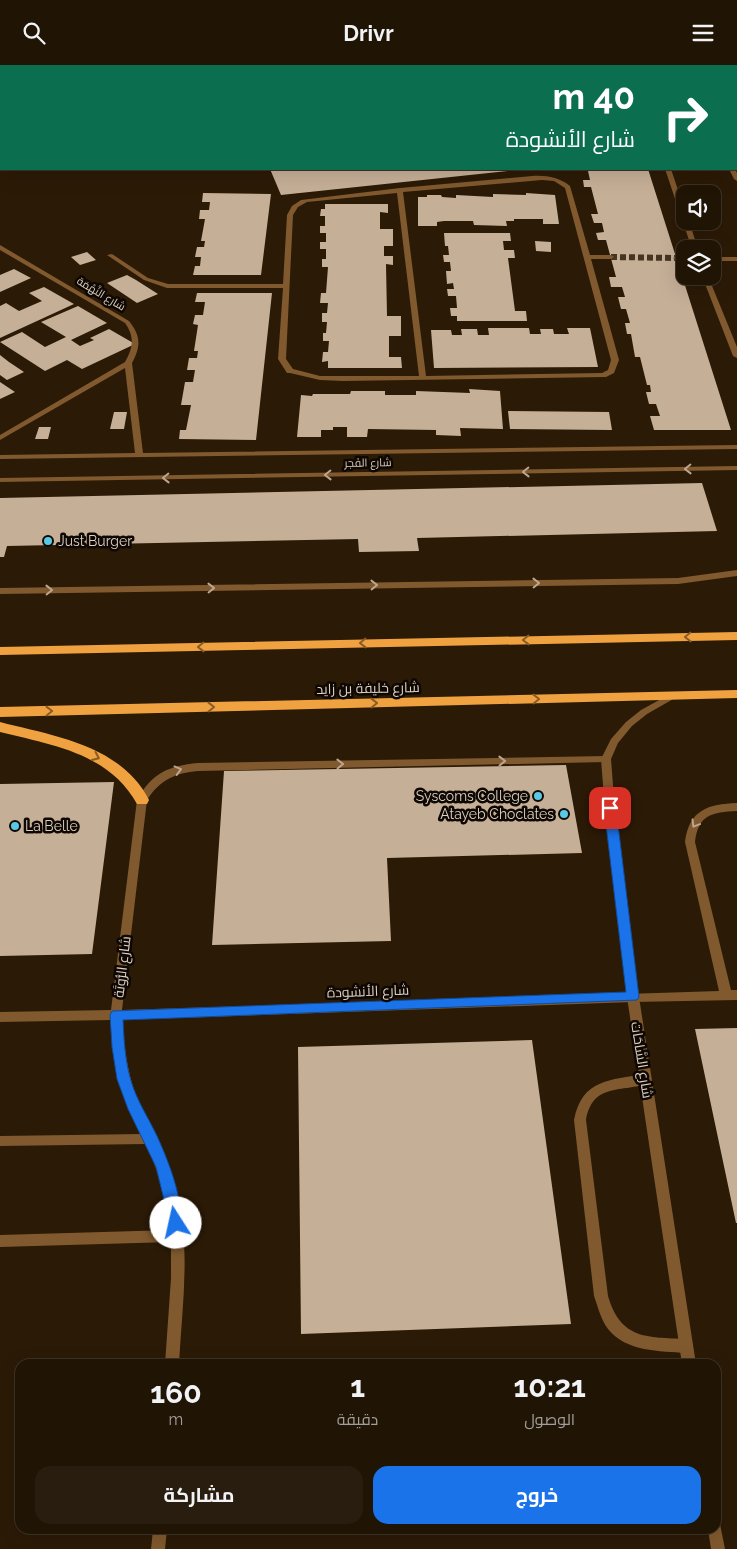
<!DOCTYPE html>
<html lang="ar">
<head>
<meta charset="utf-8">
<style>
	body { margin:0; font-family:Raleway,Cairo,sans-serif; background:#281d0e; color:#f1f3f6; direction:rtl; height:100vh; display:flex; flex-direction:column; font-size:19px; white-space:nowrap }
	* { box-sizing:border-box; margin:0 }
	p { font-size:16px; color:#a29e9a }
	.icon { flex:none; width:28px; height:28px; fill:none; stroke:currentColor; stroke-width:2; stroke-linecap:round; stroke-linejoin:round }
	.map { position:relative; flex:1; overflow:hidden; direction:ltr }
	.side { position:absolute; left:15px; top:1294px; width:706px; height:175px; display:flex; flex-direction:column; background:#201404; border-radius:15px; box-shadow:0 5px 20px #0002,0 0 0 1px #3d3326; direction:rtl }
	.side>* { flex:none }
	.top-card { position:absolute; left:0px; top:0px; width:738px; height:105px; box-shadow:0 5px 20px #0002,0 0 0 1px #3d3326; direction:rtl; background:#0b6e4f; color:#fff; overflow:hidden }
	.tools { position:absolute; left:676px; top:120px; display:grid; gap:10px }
	.tools a { display:grid; place-items:center; width:45px; height:45px; border-radius:10px; background:#201404; box-shadow:0 5px 20px #0002,0 0 0 1px #3d3326; font-size:25px }
	.pin { position:absolute; display:grid; place-items:center; width:42px; height:42px; color:#fff; margin:-21px; border-radius:10px; box-shadow:0 2px 8px #0006 }
	.me { position:absolute; width:55px; margin:-28px; rotate:350deg; stroke-linejoin:round; filter:drop-shadow(0 0 4px #0008) }
	.turn { display:flex; align-items:center; gap:18px; height:105px; padding:0 20px; font-size:22px }
	.turn .icon { width:65px; height:65px; stroke-width:2.5 }
	.turn b { display:block; font-size:35px; line-height:42px }
	.eta { display:flex; justify-content:space-evenly; align-items:center; height:85px; text-align:center }
	.eta b { font-size:30px; font-weight:700; line-height:35px }
	.cta { display:flex; gap:10px; margin-top:auto; padding:10px 20px }
	.cta a { flex:1; height:58px; border-radius:15px; background:#1a73e8; color:#fff; font-size:20px; font-weight:700; line-height:58px; text-align:center }
	.cta a+a { background:#281d0e; color:#f1f3f6 }
	header { display:flex; justify-content:space-between; align-items:center; height:65px; padding:0 20px; background:#201404; font-size:22px; font-weight:700 }
	.map>svg:first-child { display:block }
	.building { fill:#c6af97 }
	.lines { fill:none; stroke-linecap:round; stroke-linejoin:round }
	.minor-tunnel { stroke:#463522; stroke-width:6; stroke-dasharray:6 3; stroke-linecap:butt }
	.service { fill:#80592e; fill-rule:evenodd }
	.minor { fill:#80592e; fill-rule:evenodd }
	.tertiary { fill:#80592e; fill-rule:evenodd }
	.trunk { fill:#f0a241; fill-rule:evenodd }
	.oneway { stroke:#bca68f }
	.oneway2 { stroke:#8a5c25 }
	.route { fill:#1a73e8; stroke:#114b97 }
	.poi-dot { fill:#59c8e5; stroke:#0e0702; stroke-width:2 }
	.labels { text-anchor:middle; dominant-baseline:central; stroke-width:5; stroke-linejoin:round; paint-order:stroke }
	.far-street-label { font-size:11px; fill:#dcd0c3; stroke:#0e0702 }
	.poi-label { font-size:14px; fill:#dcd0c3; stroke:#0e0702; text-anchor:start }
	.street-label { font-size:14px; fill:#dcd0c3; stroke:#0e0702 }
</style>
</head>
<body>
<header><svg class="icon" aria-label="menu" viewBox="0 0 24 24"><path d="M4 6h16M4 12h16M4 18h16"/></svg>Drivr<svg class="icon" aria-label="search" viewBox="0 0 24 24"><circle cx="10" cy="10" r="6"/><path d="M15 15l6 6"/></svg></header>
<div class="map">
<svg width="737" height="1484" viewBox="0 0 737 1484">
	<rect width="100%" height="100%" fill="#2b1a06"/>
	<path class="building" d="M270,104H287L288,105L297,104L517,105L281,130Z
		M580,104H648L731,365H654L650,351H660L656,339H649L646,327H651L650,320H647L640,292H635L631,269H627L625,258H630L626,244H621L618,232H625L622,222H611L609,212H616L606,175H598L596,168L604,167L602,158H594L591,149H598L591,122H584L583,115H590L588,106H580Z
		M203,128L271,129L261,210H193L195,201H200L201,192H195L197,182H204L205,176H201L205,154H199L200,145H209L210,137H202Z
		M526,128L555,130L559,159H543V154H514V156H506L507,161L474,160L473,156H444L437,157V161H418V132H427V130H441L442,132L456,133V130L493,132V129L526,130Z
		M325,139H388V148L380,147V164H393V181H384V191H393V200L386,199L387,251H401V271H389V292H401L402,303H328V296L322,297L323,287H328L329,276H323V268H326L327,257H322V248H327L328,238H320L321,228H326L328,202H322V194H326V184H320V177H326V168H320V161H325V151H320L321,144H325Z
		M444,168H510L511,176H503L504,185H514L515,193H508L515,246H526L527,256H457V251H451L450,243H457L456,231H448L447,224H454L453,218L447,219L446,206H451L450,197H444L443,190H449L448,181H445Z
		M535,176L551,177V187L536,186Z
		M87,187L96,195L80,200L71,192Z
		M14,204L31,213L0,227V210Z
		M127,210L136,215L158,229L137,238L107,218Z
		M44,222L74,239L0,273V241L6,238L19,246L42,236L29,228Z
		M197,228H272L256,375L179,374L180,365H186L191,340H181L185,317H193L195,305H187L189,293H197L198,286H194L198,260L193,259L195,250H203L205,237H195Z
		M78,241L107,258L71,275L80,281L94,275L90,273L109,264L135,279L82,304L67,295L45,306L0,277L22,267L45,282L66,272L41,257Z
		M488,263H529L530,269H541L540,264H553L554,269H569L567,263H590L598,302L434,303L431,265H451L452,270H462L461,264H477L478,270H489Z
		M0,290L9,297L24,307L7,315L0,310Z
		M0,317L15,327L0,334Z
		M469,324L500,326L503,364L460,363L461,371L436,370V365L368,364L367,372H347V362H333V365H321V372H297L301,330L312,331L313,329H350L351,326H385V330H416V326L470,328Z
		M508,346L609,347L612,365L510,364Z
		M114,347H127L124,364H110Z
		M39,362H51L48,374H35Z
		M702,418L717,466L417,473L419,486L359,487L358,474L7,481L4,492H0V433Z
		M566,700L582,788L387,793L391,876L212,880L224,706Z
		M114,717L92,889L0,891V719Z
		M737,963V1158H736L695,964Z
		M532,975L571,1259L301,1269L298,982Z"/>
	<g class="lines">
		<path class="minor-tunnel" d="M611,192L676,193"/>
		<path class="service" d="M737,401V405L0,417V413Z
			M737,505V511L678,519L0,529V523L678,513Z
			M606,691L611,694L606,697L198,706C175,708 160,715 147,735L122,945L719,926L685,777C689,745 708,739 737,738V746C712,747 698,750 695,777L731,925H737V935L633,937L122,955C124,985 129,1016 141,1044C145,1053 151,1062 155,1071C164,1089 172,1108 177,1128C191,1184 182,1242 179,1299H165L171,1213V1177L0,1182V1170L171,1165L165,1129L147,1079L0,1081V1071L142,1069C121,1034 113,995 111,955L0,957V947L111,945L137,735C152,708 168,701 198,698Z
			M645,1009L649,1010L651,1014L649,1018C622,1028 593,1017 586,1055L608,1231C621,1275 647,1272 686,1274L691,1276L693,1281L691,1286L686,1288C660,1286 626,1287 608,1264C601,1255 598,1242 594,1231L574,1055C582,1014 610,1015 645,1009Z
			M153,1464H167L165,1484H151Z"/>
		<path class="minor" d="M630,0H636V1H631Z
			M665,104H671L685,146V156H689L698,184H692Z
			M532,111C546,110 559,112 570,121L590,190H611L614,192L611,194H591L619,295L614,308L606,312L343,316L320,315L290,308H287L278,294L283,223H167L144,215L107,190L112,189L148,213L168,219H283L287,150L292,141L301,135L400,123ZM542,115L554,116L565,123L611,295L608,305L602,308L426,311L403,127ZM397,128L419,311H320L293,304L286,294L293,150L298,142L307,137Z
			M0,180L129,256C141,271 141,281 132,298L143,388L737,380V384L0,394V390L135,388L125,303L0,375V370L125,297C133,283 135,272 125,258L0,185Z
			M676,191L685,192V196L674,194L673,193Z
			M712,192H737V196H712Z
			M702,211H708L737,282V293L733,291Z
			M672,628L675,629L677,631L675,633L647,649L632,661L618,678L611,694L616,759L639,932L696,1299H682L627,932L606,759L601,694L611,674L626,657L641,645Z
			M716,1457L720,1459L725,1484H711L708,1464H716Z"/>
		<path class="tertiary" d="M682,0H688V1H683Z
			M726,0H732L733,1H727Z
			M736,12L737,13V17L736,16Z
			M729,104H735L737,108V116L734,114Z"/>
		<path class="trunk" d="M737,567V575L0,590V582Z
			M737,625V633L0,652V642Z
			M0,657C54,671 121,680 149,735L147,739H137C109,688 52,680 0,667Z"/>
	</g>
	<defs><path id="oneway-chevron" d="M-2-3.5L2.5 0L-2 3.5" fill="none" stroke-width="1.6" stroke-linecap="round" stroke-linejoin="round" transform="scale(1.25)"/></defs>
	<g class="oneway">
		<use href="#oneway-chevron" transform="translate(688 404) rotate(179)"/>
		<use href="#oneway-chevron" transform="translate(526 407) rotate(179)"/>
		<use href="#oneway-chevron" transform="translate(328 410) rotate(179)"/>
		<use href="#oneway-chevron" transform="translate(166 413) rotate(179)"/>
		<use href="#oneway-chevron" transform="translate(536 518) rotate(-1)"/>
		<use href="#oneway-chevron" transform="translate(374 520) rotate(-1)"/>
		<use href="#oneway-chevron" transform="translate(211 523) rotate(-1)"/>
		<use href="#oneway-chevron" transform="translate(49 525) rotate(-1)"/>
		<use href="#oneway-chevron" transform="translate(502 696) rotate(-1)"/>
		<use href="#oneway-chevron" transform="translate(340 699) rotate(-1)"/>
		<use href="#oneway-chevron" transform="translate(178 705) rotate(-15)"/>
		<use href="#oneway-chevron" transform="translate(695 759) rotate(121)"/>
	</g>
	<g class="oneway2">
		<use href="#oneway-chevron" transform="translate(688 572) rotate(179)"/>
		<use href="#oneway-chevron" transform="translate(526 575) rotate(179)"/>
		<use href="#oneway-chevron" transform="translate(363 578) rotate(179)"/>
		<use href="#oneway-chevron" transform="translate(201 582) rotate(179)"/>
		<use href="#oneway-chevron" transform="translate(536 634) rotate(-1)"/>
		<use href="#oneway-chevron" transform="translate(374 638) rotate(-1)"/>
		<use href="#oneway-chevron" transform="translate(211 642) rotate(-1)"/>
		<use href="#oneway-chevron" transform="translate(49 646) rotate(-1)"/>
		<use href="#oneway-chevron" transform="translate(96 692) rotate(25)"/>
	</g>
	<path class="route" d="M610,739L616,743L639,932L637,935L123,955C124,975 125,996 131,1016C137,1036 148,1052 157,1071C167,1093 176,1116 180,1140C182,1148 184,1155 181,1163L176,1164L171,1163L156,1102L128,1044L117,1014L112,982L110,950L112,946L626,927L604,743Z"/>
	<g class="poi-dot">
		<circle cx="48" cy="476" r="5"/>
		<circle cx="538" cy="731" r="5"/>
		<circle cx="564" cy="749" r="5"/>
		<circle cx="15" cy="761" r="5"/>
	</g>
	<g class="labels">
		<g class="far-street-label">
			<text transform="translate(101 229) rotate(31)">شارع النَّهْمَة</text>
			<text transform="translate(368 398) rotate(-1)">شارع الفَجر</text>
		</g>
		<g class="poi-label">
			<text x="58" y="476">Just Burger</text>
			<text x="528" y="731" text-anchor="end">Syscoms College</text>
			<text x="554" y="749" text-anchor="end">Atayeb Choclates</text>
			<text x="25" y="761">La Belle</text>
		</g>
		<g class="street-label">
			<text transform="translate(368 623) rotate(-1)">شارع خليفة بن زايد</text>
			<text transform="translate(122 902) rotate(-83)">شارع الرُّوتَة</text>
			<text transform="translate(368 926) rotate(-2)">شارع الأنشودة</text>
			<text transform="translate(642 995) rotate(81)">شارع السَّاحَات</text>
		</g>
	</g>
</svg>
<div class="tools">
<a><svg class="icon" aria-label="sound" viewBox="0 0 24 24"><path d="M4 9h4l5-4v14l-5-4H4zM17 9q2 3 0 6"/></svg></a>
<a><svg class="icon" aria-label="layers" viewBox="0 0 24 24"><path d="M12 4l9 5-9 5-9-5zM3 14l9 5 9-5"/></svg></a>
</div>
<div class="pin" style="left:610px;top:743px;background:#d93025"><svg class="icon" aria-label="arrive" viewBox="0 0 24 24"><path d="M6 21V4h12l-3 4 3 4H6"/></svg></div>
<svg class="me" style="left:176px;top:1158px" viewBox="-20 -20 40 40"><circle r="19" fill="#fff"/><path d="M0-13L10 11 0 6-10 11z" fill="#1a73e8"/></svg>
<div class="top-card">
<div class="turn"><svg class="icon" aria-label="right" viewBox="0 0 24 24"><path d="M7 20v-9h11M14 6l5 5-5 5"/></svg><div><b>40 m</b>شارع الأنشودة</div></div>
</div>
<section class="side">
<div class="eta">
<div><b>10:21</b><p>الوصول</p></div>
<div><b>1</b><p>دقيقة</p></div>
<div><b>160</b><p>m</p></div>
</div>
<div class="cta"><a>خروج</a><a>مشاركة</a></div>
</section>
</div>
</body>
</html>
